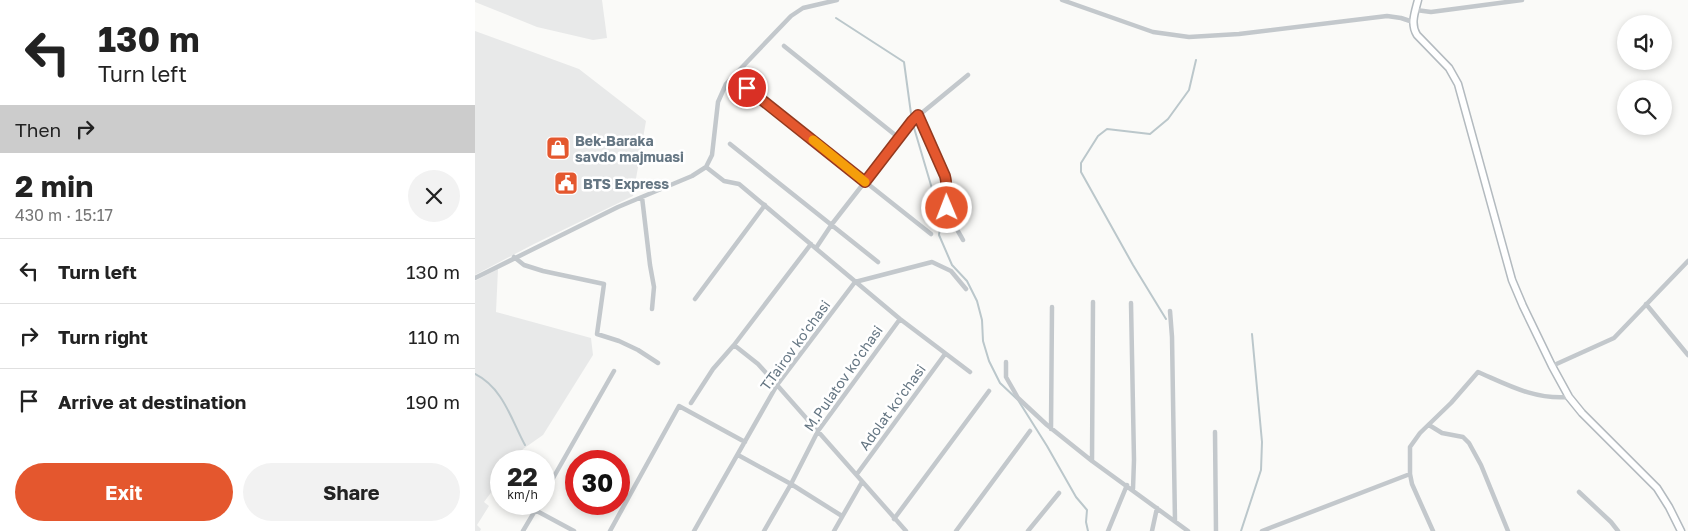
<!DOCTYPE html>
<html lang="en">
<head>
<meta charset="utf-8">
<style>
	body { margin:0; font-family:"Golos Text",sans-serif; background:#f2f2f2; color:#222; height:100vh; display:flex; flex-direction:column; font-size:19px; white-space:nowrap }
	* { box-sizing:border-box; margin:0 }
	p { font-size:16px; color:#767676 }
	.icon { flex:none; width:28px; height:28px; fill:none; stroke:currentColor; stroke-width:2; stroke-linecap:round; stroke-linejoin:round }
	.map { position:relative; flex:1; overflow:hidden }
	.panel { display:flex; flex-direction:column; background:#fff; width:475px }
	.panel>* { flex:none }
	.guide { background:#fff; color:#222; overflow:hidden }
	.fabs { position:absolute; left:1142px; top:15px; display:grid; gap:10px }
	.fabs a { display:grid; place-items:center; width:55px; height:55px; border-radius:50%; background:#fff; box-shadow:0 2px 8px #0003; font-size:25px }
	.speed { position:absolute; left:15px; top:450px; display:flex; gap:10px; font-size:25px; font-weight:700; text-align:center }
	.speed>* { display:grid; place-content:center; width:65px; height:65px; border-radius:50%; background:#fff; box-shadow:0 2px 8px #0003; line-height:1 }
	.speed small { font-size:12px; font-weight:400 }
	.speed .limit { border:8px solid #d22; background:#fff; color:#111 }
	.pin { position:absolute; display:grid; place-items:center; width:42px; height:42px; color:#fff; margin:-21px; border:2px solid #fff; border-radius:50%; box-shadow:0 1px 5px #0007 }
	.me { position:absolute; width:55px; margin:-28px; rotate:359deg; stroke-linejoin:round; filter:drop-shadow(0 0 4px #0008) }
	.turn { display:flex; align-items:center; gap:18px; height:105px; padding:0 15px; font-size:22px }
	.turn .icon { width:65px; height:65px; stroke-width:2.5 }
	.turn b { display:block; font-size:35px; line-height:42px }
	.then { display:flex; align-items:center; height:48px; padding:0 15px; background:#0003; gap:10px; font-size:19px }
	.round { display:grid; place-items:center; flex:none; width:52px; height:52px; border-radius:26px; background:#f2f2f2 }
	.overview { display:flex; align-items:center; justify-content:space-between; height:85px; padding:0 15px }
	h1 { font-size:30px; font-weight:700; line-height:38px }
	.action { display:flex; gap:10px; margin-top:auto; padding:10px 15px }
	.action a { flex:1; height:58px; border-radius:30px; background:#e4572e; color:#fff; font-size:20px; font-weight:700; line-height:58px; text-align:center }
	.action a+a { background:#f2f2f2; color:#222 }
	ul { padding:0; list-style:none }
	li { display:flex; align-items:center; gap:15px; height:65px; padding:0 15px; border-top:1px solid #e0e0e0 }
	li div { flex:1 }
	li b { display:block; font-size:19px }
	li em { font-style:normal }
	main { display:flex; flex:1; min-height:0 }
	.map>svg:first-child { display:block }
	.built { fill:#e8e9e9 }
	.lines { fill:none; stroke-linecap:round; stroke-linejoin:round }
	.stream { stroke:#bbc7cb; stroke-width:2 }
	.secondary-casing { stroke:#b3babf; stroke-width:9 }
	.street { stroke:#c3c8cc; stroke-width:4.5 }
	.secondary { stroke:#fff; stroke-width:6 }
	.route-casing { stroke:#94391e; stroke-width:12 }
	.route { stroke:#e4572e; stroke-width:9 }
	.slow { stroke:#f59e0b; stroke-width:9 }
	.labels { text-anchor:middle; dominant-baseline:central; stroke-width:5; stroke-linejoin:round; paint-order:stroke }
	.poi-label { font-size:14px; font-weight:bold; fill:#657683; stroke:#fff; text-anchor:start }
	.street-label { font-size:14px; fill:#657683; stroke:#fff }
</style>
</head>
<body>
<main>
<section class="panel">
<div class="guide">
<div class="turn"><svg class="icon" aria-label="left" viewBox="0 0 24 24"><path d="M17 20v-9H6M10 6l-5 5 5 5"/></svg><div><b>130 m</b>Turn left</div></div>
<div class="then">Then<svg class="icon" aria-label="right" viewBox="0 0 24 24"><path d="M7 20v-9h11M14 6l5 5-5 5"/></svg></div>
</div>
<div class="overview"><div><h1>2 min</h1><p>430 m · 15:17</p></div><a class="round"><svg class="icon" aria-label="close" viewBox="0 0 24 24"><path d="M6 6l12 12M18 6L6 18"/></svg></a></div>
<ul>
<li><svg class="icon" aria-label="left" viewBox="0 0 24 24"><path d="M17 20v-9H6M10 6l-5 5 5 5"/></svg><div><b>Turn left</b></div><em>130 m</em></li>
<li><svg class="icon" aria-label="right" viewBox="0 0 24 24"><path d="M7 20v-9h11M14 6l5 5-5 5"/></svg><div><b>Turn right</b></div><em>110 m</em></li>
<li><svg class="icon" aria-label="arrive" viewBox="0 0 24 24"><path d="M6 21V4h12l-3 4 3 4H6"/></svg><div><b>Arrive at destination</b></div><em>190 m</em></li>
</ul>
<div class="action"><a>Exit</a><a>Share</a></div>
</section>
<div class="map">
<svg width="1213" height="531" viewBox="0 0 1213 531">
	<rect width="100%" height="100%" fill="#fafaf8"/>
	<path class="built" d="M0,0H127L132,38L118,40L62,27L0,2Z
		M0,31L104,69L171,121L158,196L59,244L0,275Z
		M23,269L21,312L116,338L118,355L68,435L48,449L39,461H26V479L9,502L14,506L2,525L6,529L5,531H0V281Z"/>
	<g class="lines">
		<path class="stream" d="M361,18L429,62L437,121L466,219L464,235L477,265L492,281L502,301L507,320L508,341L514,361L525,383L543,400L572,446L601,497L612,510L611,522L613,531
			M691,319L658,265L606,172V163L623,136L632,129L675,134L693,119L714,90L721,60
			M0,374C28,388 36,419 50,445
			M766,531L786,470L787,442L777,334"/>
		<g class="secondary-casing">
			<path id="secondary" d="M943,0C940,12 935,24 942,35L974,68L983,84L1037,280L1048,306L1077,366L1094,397L1107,413L1182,488L1194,507L1206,531"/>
		</g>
		<path class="street" d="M587,0L678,32L714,37L764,34L912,16L926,18L938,22
			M941,10L956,12L1047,0
			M309,46L424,138L357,224L341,248
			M272,88L456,234
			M443,115L470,176C472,186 470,194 471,204C473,216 482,229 488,240
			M424,138L437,121L493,75
			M255,144L403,262
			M231,167L249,181L264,184L425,319L495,372
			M167,197L175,265L179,287L177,309
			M336,244L259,345L283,364L302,385L431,531
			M39,257L49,265L68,271L129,284L122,334L144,341L163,350L183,363
			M0,278L143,207L217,176L231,167L237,155L243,102L251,84L316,16L328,8L362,0
			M220,299L290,205
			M656,303L659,460L658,489
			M1171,304L1213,355
			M695,311L697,337L700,521
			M531,362V377L543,398L572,425L617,461L713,531
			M1077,366L1139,338L1213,261
			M216,403L238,369L259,345
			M954,425L967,433L988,437L994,443L1006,465L1033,531
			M576,429L577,307
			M740,432L741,531
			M263,455L316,484L367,516
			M617,461L618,302
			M382,474L470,354
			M1104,492L1136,522L1143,531
			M69,494L139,371
			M60,510L99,531
			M419,519L514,391
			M48,531L64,504
			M135,531L204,406L270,442
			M219,531L302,385L380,282L457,262L476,271L491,289
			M289,531L316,484L343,431L425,319
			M359,531L387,482
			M481,531L555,431
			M553,531L584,493
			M633,531L652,485
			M677,531L682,508
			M787,531L935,474
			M958,531L937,484L935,474V447L945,433L976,403L1003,372C1033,385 1060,400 1094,397"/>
		<use href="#secondary" class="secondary"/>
	</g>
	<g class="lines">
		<g class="route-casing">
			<path id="route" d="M272,88L390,182L437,121L443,115L470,176C473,187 470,197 472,208"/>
		</g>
		<use href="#route" class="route"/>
		<path class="slow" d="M338,140L390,182"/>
	</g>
	<defs>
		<g id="shop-square" transform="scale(1.25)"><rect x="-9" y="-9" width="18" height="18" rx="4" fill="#e4572e" stroke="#fff"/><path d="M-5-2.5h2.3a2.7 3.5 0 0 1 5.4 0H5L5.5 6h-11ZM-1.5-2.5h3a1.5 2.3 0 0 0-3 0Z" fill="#fff"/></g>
		<g id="civic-square" transform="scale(1.25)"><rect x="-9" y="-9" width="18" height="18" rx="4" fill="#e4572e" stroke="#fff"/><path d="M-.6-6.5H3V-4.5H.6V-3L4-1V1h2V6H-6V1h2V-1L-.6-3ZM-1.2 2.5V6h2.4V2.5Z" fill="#fff"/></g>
	</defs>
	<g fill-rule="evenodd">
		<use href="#shop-square" x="83" y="148"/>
		<use href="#civic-square" x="91" y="183"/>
	</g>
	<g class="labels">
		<g class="poi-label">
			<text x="100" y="140">Bek-Baraka<tspan x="100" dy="16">savdo majmuasi</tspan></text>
			<text x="108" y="183">BTS Express</text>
		</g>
		<g class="street-label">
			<text transform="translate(320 345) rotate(-54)">T.Tairov ko'chasi</text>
			<text transform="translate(368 378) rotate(-55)">M.Pulatov ko'chasi</text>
			<text transform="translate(417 407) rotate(-54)">Adolat ko'chasi</text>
		</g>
	</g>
</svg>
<div class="fabs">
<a><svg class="icon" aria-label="sound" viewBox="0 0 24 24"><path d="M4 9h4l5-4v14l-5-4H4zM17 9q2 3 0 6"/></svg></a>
<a><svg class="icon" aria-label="search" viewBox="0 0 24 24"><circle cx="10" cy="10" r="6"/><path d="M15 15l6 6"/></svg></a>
</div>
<div class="speed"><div>22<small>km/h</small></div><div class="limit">30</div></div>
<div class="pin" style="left:272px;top:88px;background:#d93025"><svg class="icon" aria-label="arrive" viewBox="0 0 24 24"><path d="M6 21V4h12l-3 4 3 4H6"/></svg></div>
<svg class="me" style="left:472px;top:208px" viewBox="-20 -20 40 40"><circle r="17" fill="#e4572e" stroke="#fff" stroke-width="3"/><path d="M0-11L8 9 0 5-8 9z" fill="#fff"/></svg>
</div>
</main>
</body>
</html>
